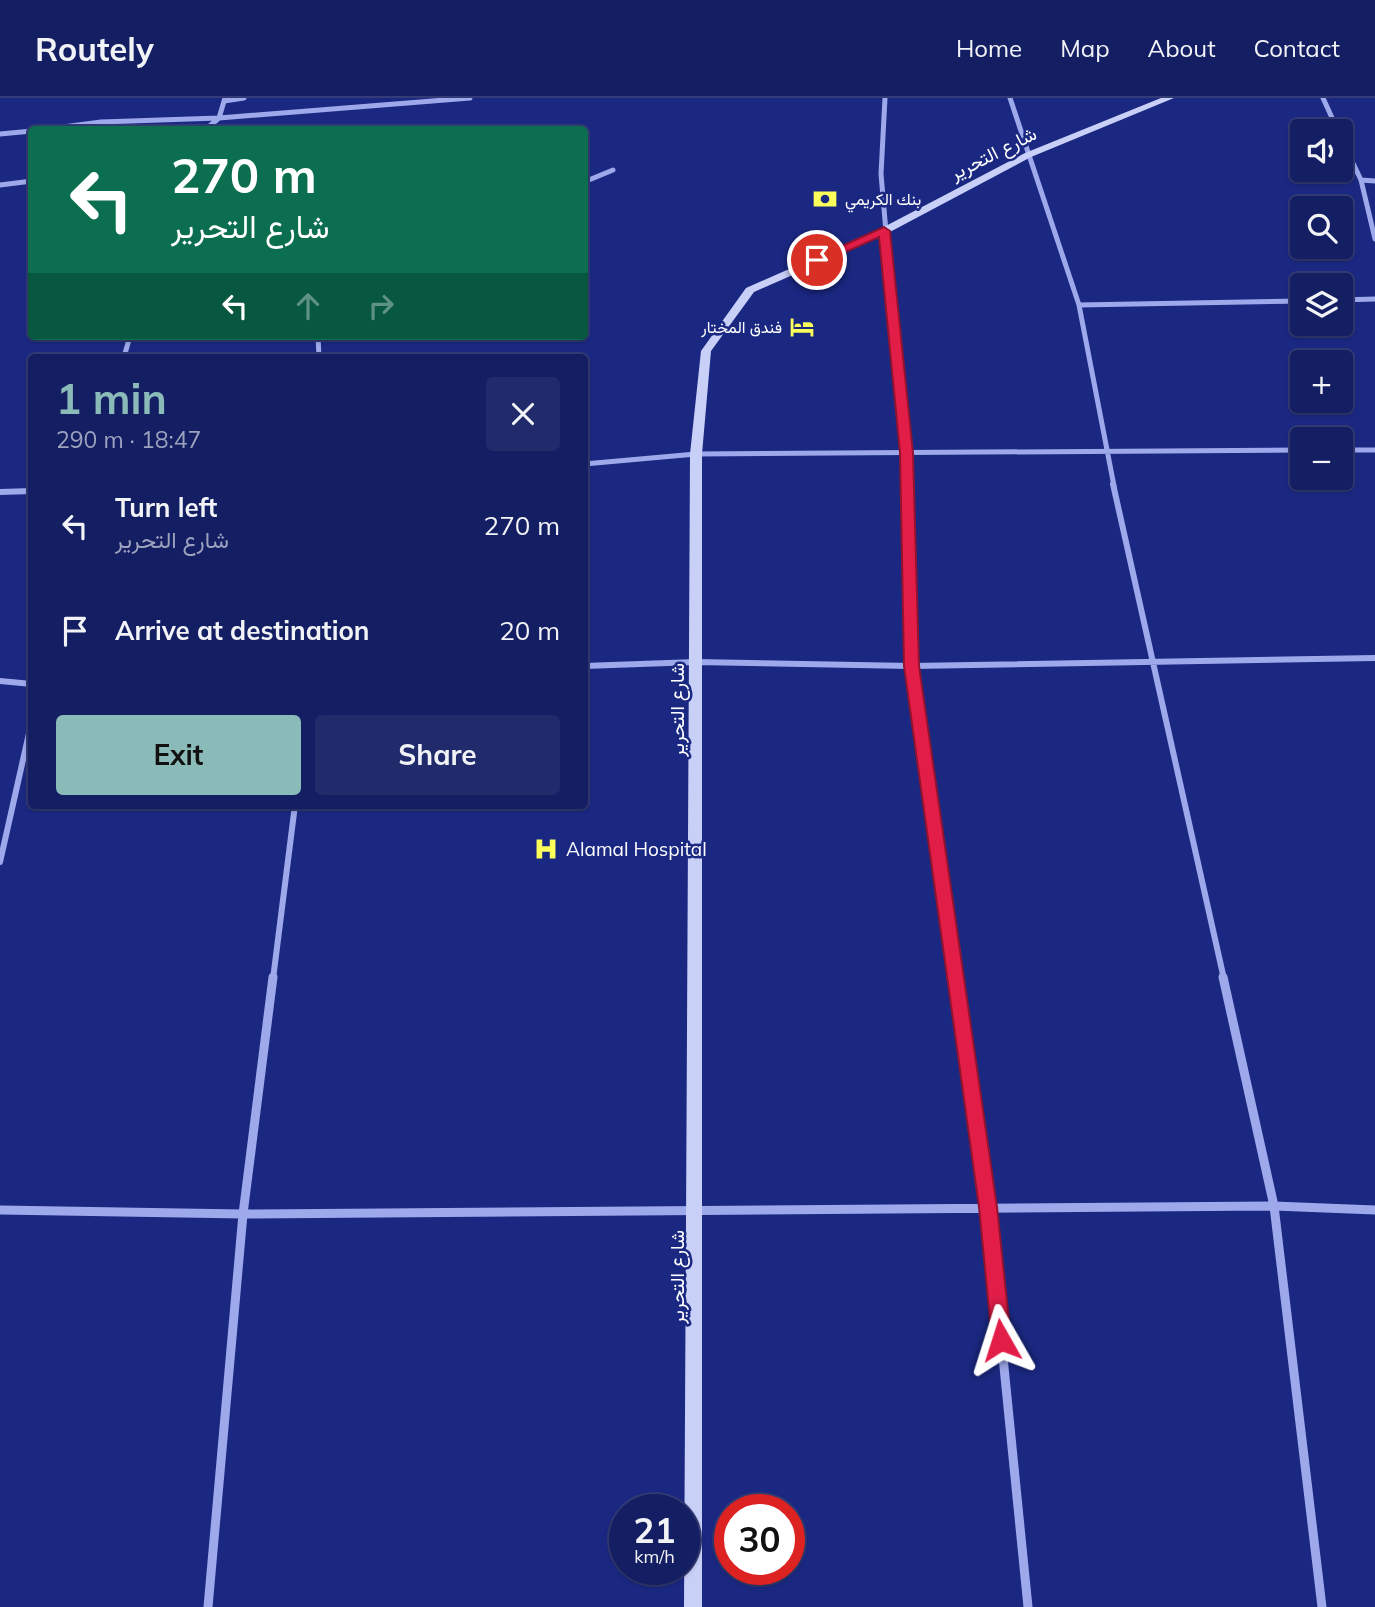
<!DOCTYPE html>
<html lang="en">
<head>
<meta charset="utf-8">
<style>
	body { margin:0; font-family:Mulish,Vazirmatn,sans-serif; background:#212b6b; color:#f1f3f6; height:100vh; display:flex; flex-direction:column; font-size:26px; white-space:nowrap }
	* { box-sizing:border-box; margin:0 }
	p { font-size:23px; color:#9da2be }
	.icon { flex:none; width:38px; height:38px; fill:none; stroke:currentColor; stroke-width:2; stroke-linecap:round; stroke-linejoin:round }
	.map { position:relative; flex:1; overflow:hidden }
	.side { position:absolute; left:28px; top:256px; width:560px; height:455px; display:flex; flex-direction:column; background:#141e62; border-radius:7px; box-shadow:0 2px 5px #0004,0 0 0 2px #333c77 }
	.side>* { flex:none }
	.banner { position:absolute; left:28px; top:28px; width:560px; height:214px; border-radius:7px; box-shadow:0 2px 5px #0004,0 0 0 2px #333c77; background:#0b6e4f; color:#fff; overflow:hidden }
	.buttons { position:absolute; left:1290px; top:21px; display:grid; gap:14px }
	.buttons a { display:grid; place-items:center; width:63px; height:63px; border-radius:7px; background:#141e62; box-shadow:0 2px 5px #0004,0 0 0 2px #333c77; font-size:35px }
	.speed { position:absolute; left:609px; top:1396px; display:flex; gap:14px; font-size:35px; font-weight:700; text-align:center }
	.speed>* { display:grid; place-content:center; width:91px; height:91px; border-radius:50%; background:#141e62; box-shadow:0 2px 5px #0004,0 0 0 2px #333c77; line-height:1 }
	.speed small { font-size:18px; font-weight:400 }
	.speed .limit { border:10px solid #d22; background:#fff; color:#111 }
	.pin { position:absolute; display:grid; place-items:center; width:60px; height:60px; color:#fff; margin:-30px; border:4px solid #fff; border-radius:50%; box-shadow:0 2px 7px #0007 }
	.me { position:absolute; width:77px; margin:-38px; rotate:354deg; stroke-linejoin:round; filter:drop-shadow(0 0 5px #0008) }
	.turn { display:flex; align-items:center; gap:24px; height:147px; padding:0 28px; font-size:32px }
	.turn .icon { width:91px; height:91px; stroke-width:2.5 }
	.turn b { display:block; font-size:49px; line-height:60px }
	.lanes { display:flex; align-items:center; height:66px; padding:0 28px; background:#0003; justify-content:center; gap:35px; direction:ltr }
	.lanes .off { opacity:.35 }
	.round { display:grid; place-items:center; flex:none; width:74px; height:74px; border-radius:7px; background:#212b6b }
	.summary { display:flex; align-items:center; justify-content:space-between; height:119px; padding:0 28px }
	h1 { font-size:42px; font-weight:700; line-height:52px; color:#8bbbb9 }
	.action { display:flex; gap:14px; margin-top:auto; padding:14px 28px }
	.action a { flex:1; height:80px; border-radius:7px; background:#8bbbb9; color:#111; font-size:28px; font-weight:700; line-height:80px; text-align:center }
	.action a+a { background:#212b6b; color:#f1f3f6 }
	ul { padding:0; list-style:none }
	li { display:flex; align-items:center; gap:21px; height:105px; padding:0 28px }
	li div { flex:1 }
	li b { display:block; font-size:26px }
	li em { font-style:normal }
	header { display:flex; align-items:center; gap:42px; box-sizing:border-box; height:98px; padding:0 35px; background:#141e62; border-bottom:2px solid #333c77 }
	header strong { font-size:33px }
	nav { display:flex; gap:38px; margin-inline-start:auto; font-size:24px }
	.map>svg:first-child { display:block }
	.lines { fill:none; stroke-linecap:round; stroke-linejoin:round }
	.street-far2 { stroke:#9ea9eb; stroke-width:5 }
	.street-far1 { stroke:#9ea9eb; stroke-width:6 }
	.street { stroke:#9ea9eb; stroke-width:9 }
	.secondary { fill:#c9d0f8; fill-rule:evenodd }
	.route { fill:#e11d48; stroke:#92132f; stroke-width:2 }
	.labels { text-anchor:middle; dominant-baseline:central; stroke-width:5; stroke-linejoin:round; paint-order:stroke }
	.far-poi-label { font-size:16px; fill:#fff; stroke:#1a2882; text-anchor:start }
	.street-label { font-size:19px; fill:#fff; stroke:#1a2882 }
	.poi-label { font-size:19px; fill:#fff; stroke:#1a2882; text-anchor:start }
</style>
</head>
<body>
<header>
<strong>Routely</strong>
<nav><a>Home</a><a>Map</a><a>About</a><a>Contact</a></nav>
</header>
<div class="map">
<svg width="1375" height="1509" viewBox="0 0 1375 1509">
	<rect width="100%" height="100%" fill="#1a2882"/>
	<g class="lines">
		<path class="street-far2" d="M885,0L881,76L908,388
			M1010,0L1079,207L1114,388
			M1323,0L1338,33
			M224,3L244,0
			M40,32L101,24L219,20L470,0
			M205,32L219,20L225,0
			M0,36L32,33
			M1340,38L1361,82L1375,141
			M1361,82L1375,83
			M584,84L613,72
			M0,87L32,83
			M1340,202L1375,201
			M1079,207L1302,203
			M318,238L319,259
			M124,259L130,238
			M1340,352H1375
			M584,366L696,356L1302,352"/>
		<path class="street-far1" d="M908,386L911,568L956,881
			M1113,386L1224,881
			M0,394L32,393
			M584,568L696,564L911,568L1375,560
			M0,583L32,586
			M0,764L32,622
			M273,881L295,707"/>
		<path class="street" d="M955,879L988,1109L1028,1509
			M1223,879L1274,1108L1322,1509
			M0,1112L243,1116L1274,1108L1375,1112
			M208,1509L243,1116L273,879"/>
		<path class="secondary" d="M1161,0H1174L1031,59L888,135L754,194L711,253L702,356V1509H684L690,356L701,253L746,190L880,131L1025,55Z"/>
	</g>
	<path class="route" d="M884,129L890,133L913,355L919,568L997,1109L1011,1242L1008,1249L1001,1251L994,1249L992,1242L979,1109L904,568L900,355L879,139L821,165L811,162Z"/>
	<defs>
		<g id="bank-bare" transform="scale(1.89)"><path d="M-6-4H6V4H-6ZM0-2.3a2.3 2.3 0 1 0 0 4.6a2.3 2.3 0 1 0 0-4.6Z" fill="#fcfe59" stroke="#1a2882" stroke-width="2.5" paint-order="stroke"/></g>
		<g id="hotel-bare" transform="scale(1.89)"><path d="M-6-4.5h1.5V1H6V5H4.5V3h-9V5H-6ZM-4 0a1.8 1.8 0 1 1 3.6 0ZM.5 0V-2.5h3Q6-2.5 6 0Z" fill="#fcfe59" stroke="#1a2882" stroke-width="2.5" paint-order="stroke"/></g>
		<g id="hospital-bare" transform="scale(1.89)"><path d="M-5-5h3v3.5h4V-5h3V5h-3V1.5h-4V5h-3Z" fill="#fcfe59" stroke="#1a2882" stroke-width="2.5" paint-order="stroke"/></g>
	</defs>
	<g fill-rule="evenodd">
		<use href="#bank-bare" x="825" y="101"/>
		<use href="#hotel-bare" x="802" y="229"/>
		<use href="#hospital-bare" x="546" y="751"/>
	</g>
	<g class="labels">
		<g class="far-poi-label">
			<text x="845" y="101">بنك الكريمي</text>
			<text x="782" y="229" text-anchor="end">فندق المختار</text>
		</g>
		<g class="street-label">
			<text transform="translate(993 55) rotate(-27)">شارع التحرير</text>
			<text transform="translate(677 612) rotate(-90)">شارع التحرير</text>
			<text transform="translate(677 1179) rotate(-90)">شارع التحرير</text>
		</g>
		<g class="poi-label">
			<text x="566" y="751">Alamal Hospital</text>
		</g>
	</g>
</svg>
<div class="buttons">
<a><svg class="icon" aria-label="sound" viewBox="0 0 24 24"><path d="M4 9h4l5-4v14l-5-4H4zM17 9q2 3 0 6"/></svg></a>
<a><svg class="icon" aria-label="search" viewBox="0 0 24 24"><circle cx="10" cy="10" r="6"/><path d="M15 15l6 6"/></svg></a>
<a><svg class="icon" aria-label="layers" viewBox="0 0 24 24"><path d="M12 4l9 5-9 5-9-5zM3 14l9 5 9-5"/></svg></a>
<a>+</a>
<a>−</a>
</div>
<div class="speed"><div>21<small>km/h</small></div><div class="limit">30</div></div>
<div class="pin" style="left:817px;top:162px;background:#d93025"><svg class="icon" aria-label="arrive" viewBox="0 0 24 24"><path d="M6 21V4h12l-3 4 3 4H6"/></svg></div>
<svg class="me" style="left:1001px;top:1242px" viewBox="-20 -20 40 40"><path d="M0-17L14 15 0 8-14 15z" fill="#e11d48" stroke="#fff" stroke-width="4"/></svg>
<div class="banner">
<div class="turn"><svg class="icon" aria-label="left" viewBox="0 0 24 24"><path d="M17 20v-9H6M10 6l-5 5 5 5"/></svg><div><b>270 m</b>شارع التحرير</div></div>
<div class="lanes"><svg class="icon" aria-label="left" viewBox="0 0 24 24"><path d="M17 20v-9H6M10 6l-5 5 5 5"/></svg><svg class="icon off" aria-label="ahead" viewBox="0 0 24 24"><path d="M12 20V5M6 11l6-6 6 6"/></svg><svg class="icon off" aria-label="right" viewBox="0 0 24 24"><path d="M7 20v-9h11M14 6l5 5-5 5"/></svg></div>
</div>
<section class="side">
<div class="summary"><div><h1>1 min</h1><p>290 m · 18:47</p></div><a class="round"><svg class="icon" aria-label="close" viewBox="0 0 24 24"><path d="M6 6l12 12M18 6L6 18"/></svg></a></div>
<ul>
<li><svg class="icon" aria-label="left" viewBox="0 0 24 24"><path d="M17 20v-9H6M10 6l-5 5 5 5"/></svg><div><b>Turn left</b><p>شارع التحرير</p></div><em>270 m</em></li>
<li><svg class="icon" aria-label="arrive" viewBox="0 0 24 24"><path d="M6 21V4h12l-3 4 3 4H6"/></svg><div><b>Arrive at destination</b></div><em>20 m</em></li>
</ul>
<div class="action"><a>Exit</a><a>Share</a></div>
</section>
</div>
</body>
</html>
